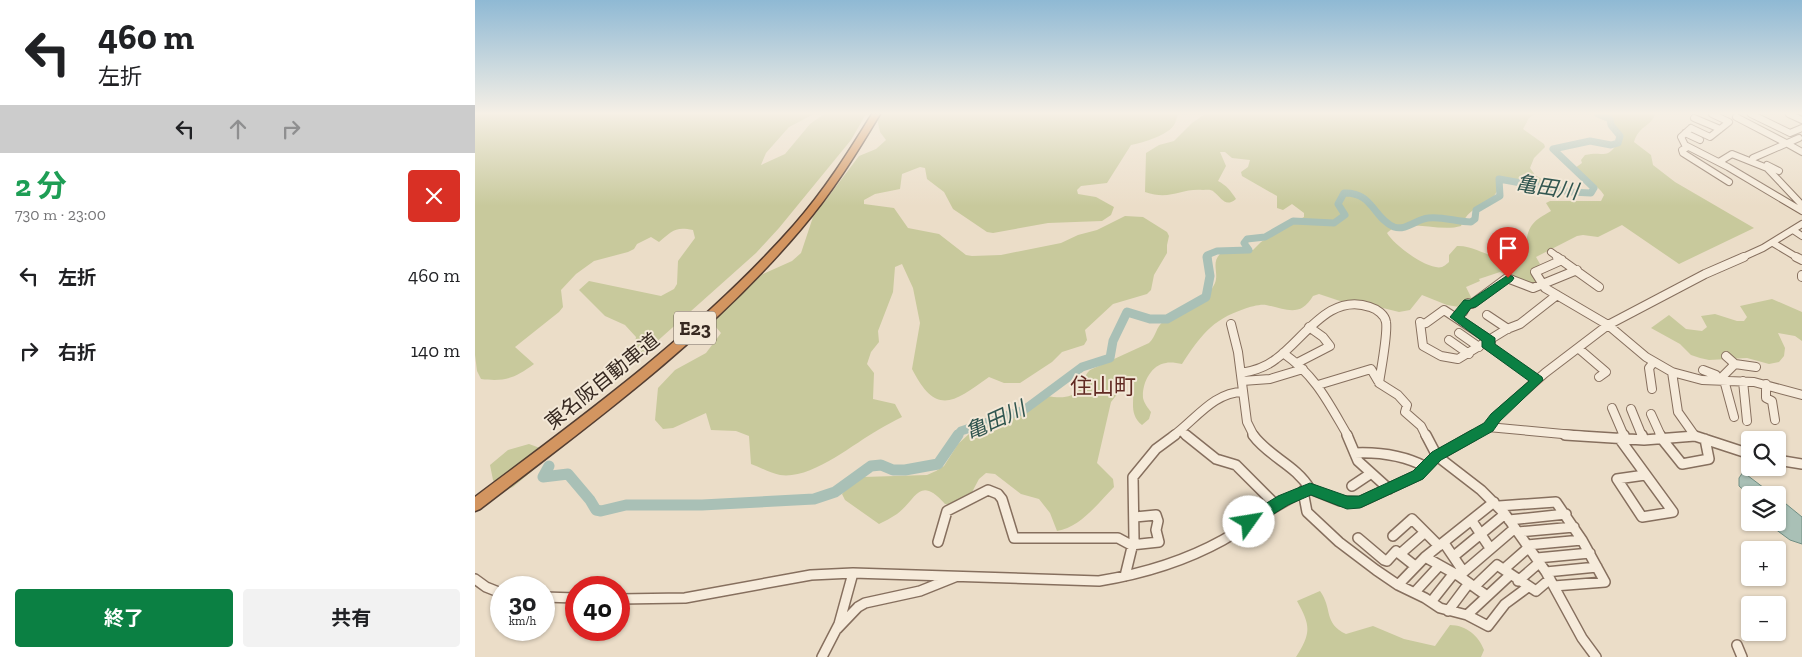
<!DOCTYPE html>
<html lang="ja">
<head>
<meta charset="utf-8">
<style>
	body { margin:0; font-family:"Zilla Slab","Noto Sans JP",serif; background:#f2f2f2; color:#202124; height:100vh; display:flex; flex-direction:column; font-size:19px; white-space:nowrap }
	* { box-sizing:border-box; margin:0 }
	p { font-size:16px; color:#757577 }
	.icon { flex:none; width:28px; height:28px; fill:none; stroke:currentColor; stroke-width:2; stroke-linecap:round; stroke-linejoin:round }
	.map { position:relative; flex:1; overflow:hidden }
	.drawer { display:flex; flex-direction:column; background:#fff; width:475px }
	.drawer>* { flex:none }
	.top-card { background:#fff; color:#202124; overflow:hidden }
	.buttons { position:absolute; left:1266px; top:431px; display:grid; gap:10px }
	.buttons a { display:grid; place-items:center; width:45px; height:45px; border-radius:5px; background:#fff; box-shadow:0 1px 4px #0004; font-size:25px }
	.speed { position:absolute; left:15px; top:576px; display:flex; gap:10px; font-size:25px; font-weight:700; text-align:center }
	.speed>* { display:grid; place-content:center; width:65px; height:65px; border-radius:50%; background:#fff; box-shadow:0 1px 4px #0004; line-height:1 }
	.speed small { font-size:12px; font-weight:400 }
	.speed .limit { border:8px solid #d22; background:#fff; color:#111 }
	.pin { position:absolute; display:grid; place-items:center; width:42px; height:42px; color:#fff; margin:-51px -21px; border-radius:50% 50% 50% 0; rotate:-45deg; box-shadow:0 0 5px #0007 }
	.pin .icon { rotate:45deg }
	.me { position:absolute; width:55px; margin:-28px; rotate:58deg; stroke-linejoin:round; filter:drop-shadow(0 0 4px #0008) }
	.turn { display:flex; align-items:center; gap:18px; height:105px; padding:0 15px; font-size:22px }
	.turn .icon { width:65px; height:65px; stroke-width:2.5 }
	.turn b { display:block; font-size:35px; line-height:42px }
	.lanes { display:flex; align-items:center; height:48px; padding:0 15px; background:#0003; justify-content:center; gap:25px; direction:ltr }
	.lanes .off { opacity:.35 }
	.round { display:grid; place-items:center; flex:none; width:52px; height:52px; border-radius:5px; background:#f2f2f2 }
	.headline { display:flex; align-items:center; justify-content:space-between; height:85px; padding:0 15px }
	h1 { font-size:30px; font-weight:700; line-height:38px; color:#1e9e55 }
	.button { display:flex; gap:10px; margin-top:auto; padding:10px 15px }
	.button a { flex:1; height:58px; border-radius:5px; background:#0b8043; color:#fff; font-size:20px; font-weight:700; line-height:58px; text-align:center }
	.button a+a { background:#f2f2f2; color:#202124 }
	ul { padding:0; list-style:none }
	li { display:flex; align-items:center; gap:15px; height:75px; padding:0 15px }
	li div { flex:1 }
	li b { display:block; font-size:19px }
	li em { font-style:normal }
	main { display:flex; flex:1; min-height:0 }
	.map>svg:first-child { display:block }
	.green { fill:#c8c99c }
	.water { fill:#a9c0b6; stroke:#708e83 }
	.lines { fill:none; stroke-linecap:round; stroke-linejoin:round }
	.river-far2 { stroke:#a9c0b6; stroke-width:7 }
	.river-far1 { stroke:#a9c0b6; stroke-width:9 }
	.river { stroke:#a9c0b6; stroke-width:11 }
	.minor-far2-casing { stroke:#866f5e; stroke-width:8 }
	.minor-far1-casing { stroke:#866f5e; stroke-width:10 }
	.minor-casing { stroke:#866f5e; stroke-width:12 }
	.highway-casing { stroke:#543e32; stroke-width:3 }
	.minor-far2 { stroke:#f6ebdb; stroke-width:6 }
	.minor-far1 { stroke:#f6ebdb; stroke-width:8 }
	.minor { stroke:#f6ebdb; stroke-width:9 }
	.highway { fill:#d39560; fill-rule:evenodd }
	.route { fill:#0b8043; stroke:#07532c }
	.labels { text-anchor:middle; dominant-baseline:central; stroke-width:4; stroke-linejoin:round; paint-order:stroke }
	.shield { fill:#f3e8d7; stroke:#6f6258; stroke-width:1 }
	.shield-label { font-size:19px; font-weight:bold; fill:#372921 }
	.street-label { font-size:20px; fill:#372921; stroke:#f3e8d7 }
	.water-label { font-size:21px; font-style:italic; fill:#315650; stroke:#f3e8d7 }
	.quarter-label { font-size:22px; fill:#612a23; stroke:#f3e8d7 }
</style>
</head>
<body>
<main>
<section class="drawer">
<div class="top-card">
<div class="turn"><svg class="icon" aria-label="left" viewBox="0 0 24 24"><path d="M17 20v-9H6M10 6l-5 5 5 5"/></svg><div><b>460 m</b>左折</div></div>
<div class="lanes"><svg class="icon" aria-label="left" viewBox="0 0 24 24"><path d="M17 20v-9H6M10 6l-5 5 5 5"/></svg><svg class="icon off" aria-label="ahead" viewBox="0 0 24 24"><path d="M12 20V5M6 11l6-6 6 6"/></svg><svg class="icon off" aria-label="right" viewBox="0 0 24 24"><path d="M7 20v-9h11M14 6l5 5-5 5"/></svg></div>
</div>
<div class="headline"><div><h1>2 分</h1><p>730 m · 23:00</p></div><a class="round" style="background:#d93025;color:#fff"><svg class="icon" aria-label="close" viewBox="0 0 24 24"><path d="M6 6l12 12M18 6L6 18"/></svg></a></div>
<ul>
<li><svg class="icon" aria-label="left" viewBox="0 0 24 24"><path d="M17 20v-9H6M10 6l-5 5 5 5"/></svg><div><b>左折</b></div><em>460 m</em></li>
<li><svg class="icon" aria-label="right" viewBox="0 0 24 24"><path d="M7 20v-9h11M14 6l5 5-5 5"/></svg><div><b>右折</b></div><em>140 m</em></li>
</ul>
<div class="button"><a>終了</a><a>共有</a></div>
</section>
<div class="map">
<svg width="1327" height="657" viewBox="0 0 1327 657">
	<rect width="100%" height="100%" fill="#ebddc8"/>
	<path class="green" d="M0,114H339L314,127L291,153L286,165L310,154L335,124L349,114H391L376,140L304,228L281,253L169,353L157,358L161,337L150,325L130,316L104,290L114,281L186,296L199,289L202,284L203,261L220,238L218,230C200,226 197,231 184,242L176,237L162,244L159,249L153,252L119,261L101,274L86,290L88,307L84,312L40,347L59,364C40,378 30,382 6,379L2,371L0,355Z
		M404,114H703C702,117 701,122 699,125C693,135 667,143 656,145L632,183L606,186L602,190L603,194L621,197L639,207L636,215L627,221L573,223L518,233L512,232L478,209L469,192L452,179L450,168L445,167L427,174L425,189L400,194L389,200V204L419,208L433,228L464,234L491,255L497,256L526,255L586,243L603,235L622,230L650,216L668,217L692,232L694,236L692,245V253L679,275L676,290L672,294L638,304L610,330L612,340L609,345L587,352L577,362L545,383H529L514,377C478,403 461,416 437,369L445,323L438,288L427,264L420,267L418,292L403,331L404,342L396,352L392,364L399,373L398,399L420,404L427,417C419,421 411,425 403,430C378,444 336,480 305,475C295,473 285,467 276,464L274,436L261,431L236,430L231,413L198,428L188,429L180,420L183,388L200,370L231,353L246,333L234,319L288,274L317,261L326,253L338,217L384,156L401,149L411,140L405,132L402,118Z
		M730,114H1060L1054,118L1048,129L1069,144L1070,147L1059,158L1055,168L1060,175L1075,184L1064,185L1029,178C1024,184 1023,193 1017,198C1003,209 994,208 986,226C963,233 928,216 912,233C918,244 953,271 967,267C968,267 973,263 974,262V255L982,246C1008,245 1023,272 1051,245C1053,224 1059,221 1076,211L1071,203L1075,201H1126L1129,195C1122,183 1107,180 1100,168L1107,163L1106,160L1110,155C1131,150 1130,162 1145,140L1135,121L1124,114H1180C1177,126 1164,125 1159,142L1176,155L1178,165L1200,182L1279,228L1204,264L1147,225L1123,237L1108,235L1102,236L1061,257L1065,264L1058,270L1062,282C1050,286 1036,277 1025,272L1004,279L1005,281L991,287L997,299L984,307L972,305L947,295L935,310L924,312L904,307L892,301H865L844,294L838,296C825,318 811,309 791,305C785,304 775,307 769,309C736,320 725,337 707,364C702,363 695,362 691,363C676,365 667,383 668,398C669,403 673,408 676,412L674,419L667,425C650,411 664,393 655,378L636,402L622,463L638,479L639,487C623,503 606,527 582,531L575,513L564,499L546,494L520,474L511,473L504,479L496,494L480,505L470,504C444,475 442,499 422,514C416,518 410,521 404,524L370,500L367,494L378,481L388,477L452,475L461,471L469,466L483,444L495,433L552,411L572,396C585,398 597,399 606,388C610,382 609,375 615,370L674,343C681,337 681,326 689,321C693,318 699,319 703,317C717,310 734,297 740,283C744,273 736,263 745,254C751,247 769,250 778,250L786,242L801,232L829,217V213L817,204L808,210L802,208V196L767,176L766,172L773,167L775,160L757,158L750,152H745L751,166L743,181C751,185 756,191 761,199C750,208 747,198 739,192C736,189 732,190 728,190C705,188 696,201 670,192L671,153L684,145L699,141L717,123Z
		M1297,299L1327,312V341L1320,336L1303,333L1310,348L1309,356L1304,362L1294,364L1272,358L1234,360L1225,358L1216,355L1205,344L1176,328L1194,315L1211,329L1227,331L1232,327L1226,316L1240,314L1262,321H1269L1272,317L1265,306Z
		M54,444L65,448L69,461L38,487L27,492L18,480L15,465L33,450Z
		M845,591C858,609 848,623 871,634L898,626L929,639L960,646L975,625C991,625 1004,636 1009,650L1006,657H821C836,633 836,626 822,601Z"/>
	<path class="water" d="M1268,472L1293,491V493L1275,496L1264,486V478Z
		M1305,499L1327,517V544L1315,540L1292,523L1302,522L1303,500Z"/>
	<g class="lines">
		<path class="river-far2" d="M733,258L732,255L742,251L774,250L769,243L772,239L790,237L818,221L859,223L870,215L863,204L869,193C898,192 898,218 919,227C931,231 942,219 953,218C967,216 982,222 996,222L1000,219L1001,210L1025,196L1024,179L1096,192L1116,193L1119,188L1078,149L1115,141L1136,145L1143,143L1145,136L1136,125L1135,119L1123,114"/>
		<path class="river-far1" d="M482,436L486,431L549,410L607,367L635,358L638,341L652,312L675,319H692L731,297L735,276L732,257"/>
		<path class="river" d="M74,466L68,477L93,474L115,500L121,510L126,511L151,505H227L339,499L360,492L396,466L406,465L418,470H430L463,464L483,435"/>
		<g class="minor-far2-casing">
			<path id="minor-far2" d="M1276,114L1315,133L1327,128
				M1314,114L1327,120
				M1261,117L1311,143
				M1219,118L1245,129
				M1216,128L1206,137L1210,145L1253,167L1327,211
				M1216,128L1235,137L1254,122L1237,114
				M1210,133L1225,140
				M1311,143L1327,152
				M1213,147L1207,150L1208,153L1254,182
				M1278,158L1324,138
				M1244,162L1257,154L1292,168L1327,205
				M1292,165L1304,171
				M1318,230L1327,236
				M1298,243L1323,258
				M1076,252L1084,258
				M1266,258L1288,248L1327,224"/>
		</g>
		<g class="minor-far1-casing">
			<path id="minor-far1" d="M1082,257L1124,287
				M1321,257L1327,260
				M1087,260L1060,272L1070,288L1133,325L1171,357L1197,372L1227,380L1279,382L1327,395
				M1327,275V277
				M1012,315L1033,329
				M981,317L988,312L993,303L997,304L1032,278L1058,288L1102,270
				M945,322L948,346L966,356L983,359L1032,329L1045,324L1082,295
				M756,324L763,352L772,422L779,436
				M946,324L951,323L969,310L1016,341
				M984,333L1004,347
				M974,340L994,354
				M1011,344L1062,380
				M1103,348L1131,372L1124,377
				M808,353C841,376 853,402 873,436
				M1251,356L1260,364
				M822,363L855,346L848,337L834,327
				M1228,370L1241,375L1244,380L1260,364L1281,367
				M1197,372L1203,412L1220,436
				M766,373C779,371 791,367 801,359C829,339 854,292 895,307C902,309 910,315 911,322C913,334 906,369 904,383L923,395L932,405L930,412L946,426L951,436
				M1249,380L1259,417
				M767,381L795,379L828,369
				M1268,381L1272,421
				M1291,384V398L1297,401L1300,420
				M843,385L896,369L903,381
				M1177,389L1174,368L1179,362
				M1137,408L1149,436
				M1156,409L1167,436
				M1176,414L1186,436
				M1013,427L1109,436
				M706,431L712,436
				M698,436C721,419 739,392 768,392
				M997,436L1013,427L1020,417L1070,373L1133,325L1230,274L1269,257"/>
		</g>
		<g class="minor-casing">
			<path id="minor" d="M711,435L741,459L761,465L801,505
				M778,435C794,457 821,465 835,489
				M872,435L883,461L914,489
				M951,435L962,456L1006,490L1030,514L1071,572L1107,638L1121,657
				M1090,435L1169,440L1220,436L1275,454
				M1149,435L1150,438
				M1167,435L1169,440
				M1185,435L1187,439
				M1144,438L1198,512L1167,517L1142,479L1170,475
				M1187,439L1207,464L1234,459L1230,439
				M880,453C905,452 928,455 951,467
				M1302,460L1327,464
				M877,486L895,474
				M828,491L832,512L864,542L901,570L923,585L950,598L965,608L992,615L1013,626L1030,604L1053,587
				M1024,506L1081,502L1107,540L1130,582L1079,586
				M1034,520L1091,514
				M997,521L1015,548
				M1043,532L1099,527
				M918,536L937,519L964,546
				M883,538L909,560L912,561L921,551L940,566
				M463,542L472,511L513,490L523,494L527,499L539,538H643L656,545L684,542L681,530L683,521L681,515L660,517
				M969,543L988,571
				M1052,545L1107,540
				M925,554L950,532
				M979,556L1030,514
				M950,557L984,576L1012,596
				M1062,558L1115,553
				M1029,569L1054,547
				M1071,572L1122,567
				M650,576L659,539L658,477L681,449L700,435
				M984,576L1040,528
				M0,579L11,587L26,593
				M1043,581L1065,562
				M923,585L950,557L1019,502
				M999,587L1022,565L1061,591L1075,579
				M940,592L964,566
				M69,597L101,598
				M144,599L210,598L336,575L378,573L624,581C667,574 710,561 748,540C778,523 803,502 835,489L865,501L885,502L943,475L962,456L999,435
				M956,602L979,573
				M973,611L994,583
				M992,615L1035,575
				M362,629L383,607L390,603L445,591L480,577
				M1262,645L1267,657
				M347,657L364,624L378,573"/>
		</g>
		<g class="highway-casing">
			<path id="highway" d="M397,114H405C381,154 357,193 326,229C234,338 117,423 5,509L0,511V497C112,413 226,330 319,225C349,191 373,153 397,114Z"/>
		</g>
		<use href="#minor-far2" class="minor-far2"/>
		<use href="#minor-far1" class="minor-far1"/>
		<use href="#minor" class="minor"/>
		<use href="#highway" class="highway"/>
	</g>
	<linearGradient id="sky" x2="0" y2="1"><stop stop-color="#8fb9d4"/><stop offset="0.55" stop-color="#f6f0e6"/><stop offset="1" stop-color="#f6f0e6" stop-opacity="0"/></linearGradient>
	<rect width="1327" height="206" fill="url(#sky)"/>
	<path class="route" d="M1033,275L1037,276L1039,278L1037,281L1001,307L996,308L989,317L1020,338V344L1067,377L1068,380L1025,421L1018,431L966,460L948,479L885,508L872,509L836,495L813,505L779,526L774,528L769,526L767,522L769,517L803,496L835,483L872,496H884L938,471L957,452L1009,423L1016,414L1054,381L1007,347V341L975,317L989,300H995Z"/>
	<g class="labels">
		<rect class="shield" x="199" y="311.5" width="42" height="33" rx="4"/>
		<g class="shield-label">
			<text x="220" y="328">E23</text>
		</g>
		<g class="street-label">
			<text transform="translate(127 381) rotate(-39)">東名阪自動車道</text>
		</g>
		<g class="water-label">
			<text transform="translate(1072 187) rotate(8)">亀田川</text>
			<text transform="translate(520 420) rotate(-24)">亀田川</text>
		</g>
		<g class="quarter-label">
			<text x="628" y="386">住山町</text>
		</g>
	</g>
</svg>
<div class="buttons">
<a><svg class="icon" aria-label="search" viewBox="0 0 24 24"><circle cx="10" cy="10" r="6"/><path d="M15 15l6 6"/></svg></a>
<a><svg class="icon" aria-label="layers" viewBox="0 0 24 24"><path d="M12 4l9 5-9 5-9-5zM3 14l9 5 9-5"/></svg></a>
<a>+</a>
<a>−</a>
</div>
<div class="speed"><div>30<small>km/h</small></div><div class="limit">40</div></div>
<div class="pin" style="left:1033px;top:278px;background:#d93025"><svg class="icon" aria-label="arrive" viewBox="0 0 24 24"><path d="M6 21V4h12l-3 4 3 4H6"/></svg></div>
<svg class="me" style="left:774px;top:522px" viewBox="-20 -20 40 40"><circle r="19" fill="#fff"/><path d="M0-13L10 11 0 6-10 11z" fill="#0b8043"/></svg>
</div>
</main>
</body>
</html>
